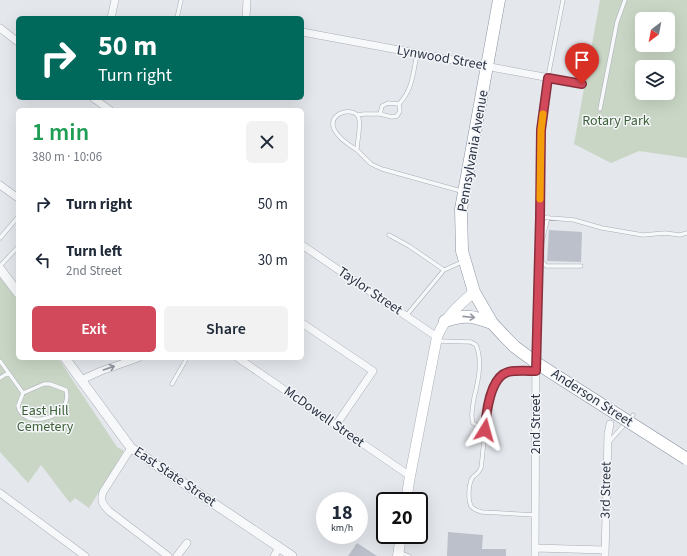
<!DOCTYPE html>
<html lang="en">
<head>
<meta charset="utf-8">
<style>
	body { margin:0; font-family:"Source Sans 3",sans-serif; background:#f2f2f3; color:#1f2937; height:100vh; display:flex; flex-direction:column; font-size:15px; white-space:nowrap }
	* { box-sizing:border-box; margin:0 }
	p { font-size:13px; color:#747a83 }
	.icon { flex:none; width:22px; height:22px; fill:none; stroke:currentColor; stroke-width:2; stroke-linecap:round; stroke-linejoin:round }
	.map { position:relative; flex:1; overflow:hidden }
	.details { position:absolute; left:16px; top:108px; width:288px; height:252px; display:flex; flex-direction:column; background:#fff; border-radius:6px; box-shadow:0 4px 16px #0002 }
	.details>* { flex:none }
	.guide { position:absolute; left:16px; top:16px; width:288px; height:84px; border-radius:6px; box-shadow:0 4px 16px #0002; background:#00695c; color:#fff; overflow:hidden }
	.needle { width:26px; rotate:212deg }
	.controls { position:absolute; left:635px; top:12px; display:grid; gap:8px }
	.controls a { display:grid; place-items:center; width:40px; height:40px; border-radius:6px; background:#fff; box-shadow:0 4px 16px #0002; font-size:20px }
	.speed { position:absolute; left:316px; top:492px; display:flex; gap:8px; font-size:20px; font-weight:700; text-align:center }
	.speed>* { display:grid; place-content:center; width:52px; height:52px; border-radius:50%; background:#fff; box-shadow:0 4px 16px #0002; line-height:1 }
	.speed small { font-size:10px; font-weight:400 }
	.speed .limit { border:2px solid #111; border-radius:6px; background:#fff; color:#111 }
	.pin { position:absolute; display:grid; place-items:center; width:34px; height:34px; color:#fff; margin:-41px -17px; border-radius:50% 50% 50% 0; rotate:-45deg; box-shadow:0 0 4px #0007 }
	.pin .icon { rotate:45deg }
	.me { position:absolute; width:44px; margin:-22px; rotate:8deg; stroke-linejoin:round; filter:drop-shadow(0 0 3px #0008) }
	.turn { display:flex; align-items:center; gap:14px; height:84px; padding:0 16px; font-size:18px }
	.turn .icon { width:52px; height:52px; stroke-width:2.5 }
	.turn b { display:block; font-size:28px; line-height:34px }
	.round { display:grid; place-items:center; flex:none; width:42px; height:42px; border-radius:6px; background:#f2f2f3 }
	.headline { display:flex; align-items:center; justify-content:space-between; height:68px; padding:0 16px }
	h1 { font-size:24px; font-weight:600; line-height:30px; color:#1e9e55 }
	.action { display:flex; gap:8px; margin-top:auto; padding:8px 16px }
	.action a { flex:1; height:46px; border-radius:6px; background:#d1495b; color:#fff; font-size:16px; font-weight:600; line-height:46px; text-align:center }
	.action a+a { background:#f2f2f3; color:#1f2937 }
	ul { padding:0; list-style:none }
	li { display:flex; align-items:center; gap:12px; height:56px; padding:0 16px }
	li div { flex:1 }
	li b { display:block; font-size:15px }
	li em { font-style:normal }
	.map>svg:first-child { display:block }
	.green { fill:#c9d6c5; fill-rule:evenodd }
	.building { fill:#bbc0ca }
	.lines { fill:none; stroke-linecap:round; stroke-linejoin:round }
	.service-casing { stroke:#a9aeb7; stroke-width:4.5 }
	.minor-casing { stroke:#a9aeb7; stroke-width:8 }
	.tertiary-casing { stroke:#a9aeb7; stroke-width:10 }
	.secondary-casing { stroke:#a9aeb7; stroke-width:11 }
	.trunk-casing { stroke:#8b94a3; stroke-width:13 }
	.service { stroke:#f7f8fa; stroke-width:3.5 }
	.minor { stroke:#f7f8fa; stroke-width:7 }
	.tertiary { stroke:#f7f8fa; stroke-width:9 }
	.secondary { stroke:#fff; stroke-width:10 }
	.trunk { stroke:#fff; stroke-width:12 }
	.trunk-bridge-casing { stroke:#8b94a3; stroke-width:13; stroke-linecap:butt }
	.trunk-bridge { stroke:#fff; stroke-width:12 }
	.oneway { stroke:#959aa2 }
	.oneway2 { stroke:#9196a0 }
	.route-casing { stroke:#882f3b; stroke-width:10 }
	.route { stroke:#d1495b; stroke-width:7 }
	.slow { stroke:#f59e0b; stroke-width:7 }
	.labels { text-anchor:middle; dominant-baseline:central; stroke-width:3; stroke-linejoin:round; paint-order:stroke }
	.street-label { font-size:14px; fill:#2b3445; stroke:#f4f6f9 }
	.park-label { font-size:14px; fill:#3f6138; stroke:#f4f6f9 }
</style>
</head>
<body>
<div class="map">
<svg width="687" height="556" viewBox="0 0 687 556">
	<rect width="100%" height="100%" fill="#e4e7ec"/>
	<path class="green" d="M600,0H687V158L639,151L611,163L574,144ZM642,19H668V45H642ZM642,67H668V93H642Z
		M0,270L18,297V358H58L117,447L124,451L89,508L75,498L70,503L41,465L28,483L0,452Z"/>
	<path class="building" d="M549,230L582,232L581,262L547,261Z
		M448,532L483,535L482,549H506V556H447Z
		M357,543L377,556H348Z"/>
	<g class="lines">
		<g class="service-casing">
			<path id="service" d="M177,18L181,0
				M548,77L563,0
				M399,104L400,111L397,116L392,117L380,114L382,106L388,103L399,104C413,89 413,73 417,54
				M600,109L617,22L625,0
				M358,115L364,114H380
				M357,150C303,118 356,101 359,119C361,126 357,142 357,150L371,164L382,169L461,191
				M540,217L574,220L602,228L643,235L665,233L680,235L687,233
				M389,235L409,246L444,270
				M0,238L18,217
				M542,241L548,217
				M542,255V261L546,266H581
				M0,266L18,247
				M406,316L444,270L462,262
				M438,341L471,342L476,345C483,361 478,382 474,398C473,407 470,414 473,423L485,430
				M0,361L23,393
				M0,378L8,373
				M44,384H50L66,390C74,418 23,431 18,406L23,393Z
				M172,384L187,358
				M608,443L633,415
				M535,515L482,512C478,511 474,510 471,506C468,500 468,483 473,477C477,473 478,474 481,468C484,449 486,384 502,374C511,369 525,371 536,371
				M399,552L409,556"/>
		</g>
		<g class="minor-casing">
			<path id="minor" d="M111,18L115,0
				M246,18L247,0
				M0,28L18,42
				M302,32L582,84
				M93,98L110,110
				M0,185L18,198
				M302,245L437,337
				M302,323L373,371L336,425
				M238,358L410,476
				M81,380L101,371L138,358
				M131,448L103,492C100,501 103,505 109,511L168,556
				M0,493L85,556
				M535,548L605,550
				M177,556L187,543
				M274,556L279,548
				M535,556L536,339L540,217L541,130L548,77
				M605,556L608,434L610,424"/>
		</g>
		<g class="tertiary-casing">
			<path id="tertiary" d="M0,269L18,293
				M65,358L131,448L292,556"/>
		</g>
		<g class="secondary-casing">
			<path id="secondary" d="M406,501L410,476L437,337C445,317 459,305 474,292
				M398,556L401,535"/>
		</g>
		<g class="trunk-casing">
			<path id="trunk" d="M499,0L461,209L462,251L474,292L492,323L505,337
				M445,321C466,314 472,316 492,323"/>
		</g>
		<use href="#service" class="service"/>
		<use href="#minor" class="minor"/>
		<use href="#tertiary" class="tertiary"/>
		<use href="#secondary" class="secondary"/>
		<use href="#trunk" class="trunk"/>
		<g class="trunk-bridge-casing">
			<path id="trunk-bridge" d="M505,337L515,347L538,364L687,459"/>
		</g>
		<use href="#trunk-bridge" class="trunk-bridge"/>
	</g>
	<defs><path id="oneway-shaft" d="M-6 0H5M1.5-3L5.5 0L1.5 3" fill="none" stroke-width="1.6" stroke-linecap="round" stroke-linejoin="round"/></defs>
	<use class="oneway" href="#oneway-shaft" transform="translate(469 317) rotate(6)"/>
	<use class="oneway2" href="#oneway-shaft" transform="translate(109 368) rotate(-19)"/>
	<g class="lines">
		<g class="route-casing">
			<path id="route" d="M485,430C486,414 490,377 508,372C516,370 527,371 536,371L540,217L541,130L548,78L582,84"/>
		</g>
		<use href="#route" class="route"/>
		<path class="slow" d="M540,199L541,130L543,114"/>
	</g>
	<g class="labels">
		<g class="street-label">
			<text transform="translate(442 58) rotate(10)">Lynwood Street</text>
			<text transform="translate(473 151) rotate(-80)">Pennsylvania Avenue</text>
			<text transform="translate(370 291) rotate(34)">Taylor Street</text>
			<text transform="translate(592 398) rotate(33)">Anderson Street</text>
			<text transform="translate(324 417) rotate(35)">McDowell Street</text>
			<text transform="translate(536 424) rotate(-90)">2nd Street</text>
			<text transform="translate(175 477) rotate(34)">East State Street</text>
			<text transform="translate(606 490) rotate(-89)">3rd Street</text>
		</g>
		<g class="park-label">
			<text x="616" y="121">Rotary Park</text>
			<text x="45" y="411">East Hill<tspan x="45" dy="16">Cemetery</tspan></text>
		</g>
	</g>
</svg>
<div class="controls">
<a><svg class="needle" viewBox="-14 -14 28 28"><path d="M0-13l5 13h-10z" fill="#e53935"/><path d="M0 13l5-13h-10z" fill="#747a83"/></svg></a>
<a><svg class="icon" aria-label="layers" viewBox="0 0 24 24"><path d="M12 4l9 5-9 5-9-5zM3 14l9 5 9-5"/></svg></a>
</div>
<div class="speed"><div>18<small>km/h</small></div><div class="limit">20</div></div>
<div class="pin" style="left:582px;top:84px;background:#d93025"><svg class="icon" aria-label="arrive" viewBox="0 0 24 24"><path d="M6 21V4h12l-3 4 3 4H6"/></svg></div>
<svg class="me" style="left:485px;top:430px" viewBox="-20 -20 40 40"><path d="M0-17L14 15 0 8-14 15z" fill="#d1495b" stroke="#fff" stroke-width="4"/></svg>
<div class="guide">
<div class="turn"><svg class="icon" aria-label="right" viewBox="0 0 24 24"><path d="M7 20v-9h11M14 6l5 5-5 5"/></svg><div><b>50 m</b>Turn right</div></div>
</div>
<section class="details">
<div class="headline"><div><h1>1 min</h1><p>380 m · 10:06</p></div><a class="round"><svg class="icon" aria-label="close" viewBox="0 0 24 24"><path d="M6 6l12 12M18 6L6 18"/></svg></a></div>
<ul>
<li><svg class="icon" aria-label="right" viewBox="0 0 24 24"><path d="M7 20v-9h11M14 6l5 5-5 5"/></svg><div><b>Turn right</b></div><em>50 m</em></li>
<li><svg class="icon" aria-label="left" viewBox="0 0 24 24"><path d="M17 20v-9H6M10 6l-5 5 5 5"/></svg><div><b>Turn left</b><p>2nd Street</p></div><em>30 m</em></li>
</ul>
<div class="action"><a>Exit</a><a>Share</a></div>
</section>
</div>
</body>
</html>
